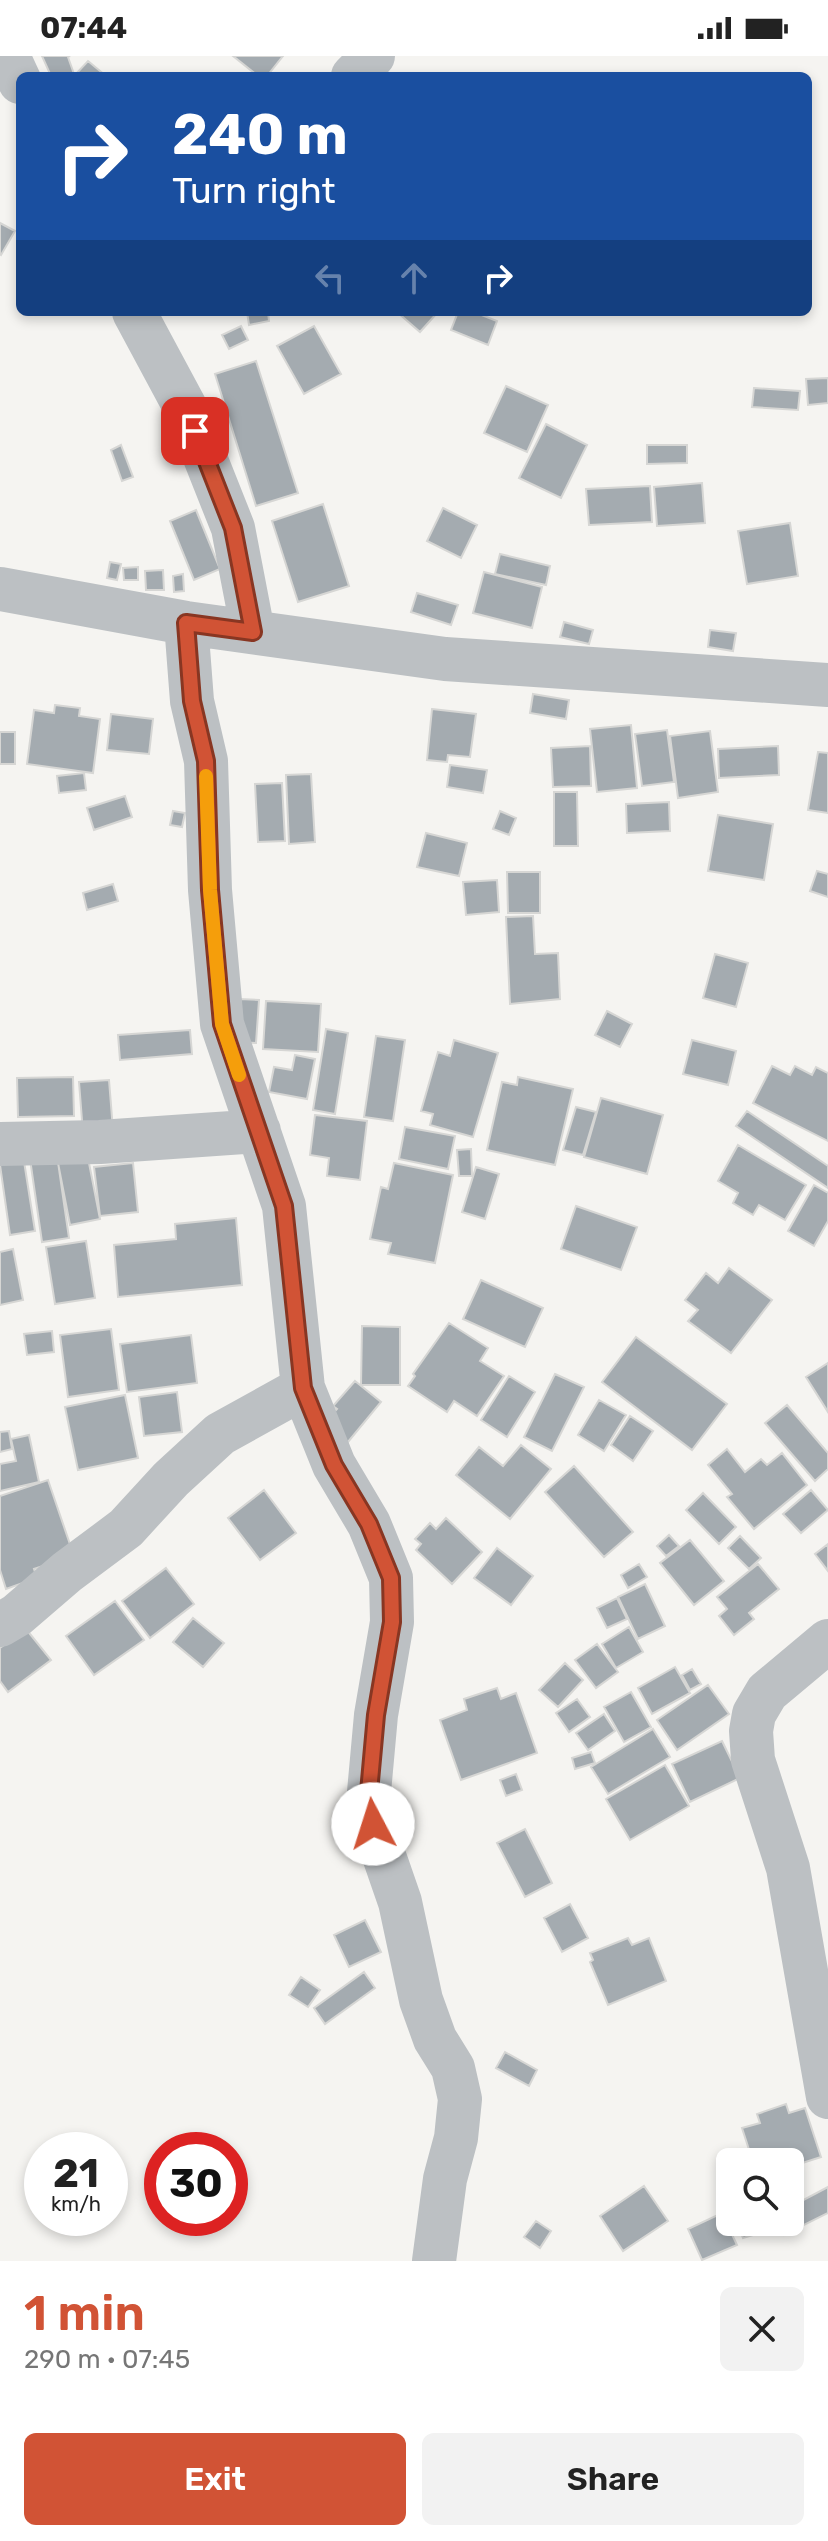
<!DOCTYPE html>
<html lang="en">
<head>
<meta charset="utf-8">
<style>
	body { margin:0; font-family:Rubik,sans-serif; background:#f2f2f2; color:#222; height:100vh; display:flex; flex-direction:column; font-size:30px; white-space:nowrap }
	* { box-sizing:border-box; margin:0 }
	p { font-size:26px; color:#767676 }
	.icon { flex:none; width:44px; height:44px; fill:none; stroke:currentColor; stroke-width:2; stroke-linecap:round; stroke-linejoin:round }
	.map { position:relative; height:2205px; overflow:hidden }
	.side { display:flex; flex-direction:column; background:#fff; flex:1 }
	.side>* { flex:none }
	.guide { position:absolute; left:16px; top:16px; width:796px; height:244px; border-radius:12px; box-shadow:0 4px 12px #0003; background:#1a4fa0; color:#fff; overflow:hidden }
	.fabs { position:absolute; left:716px; top:2092px; display:grid; gap:16px }
	.fabs a { display:grid; place-items:center; width:88px; height:88px; border-radius:12px; background:#fff; box-shadow:0 4px 12px #0003; font-size:40px }
	.speed { position:absolute; left:24px; top:2076px; display:flex; gap:16px; font-size:40px; font-weight:700; text-align:center }
	.speed>* { display:grid; place-content:center; width:104px; height:104px; border-radius:50%; background:#fff; box-shadow:0 4px 12px #0003; line-height:1 }
	.speed small { font-size:20px; font-weight:400 }
	.speed .limit { border:12px solid #d22; background:#fff; color:#111 }
	.pin { position:absolute; display:grid; place-items:center; width:68px; height:68px; color:#fff; margin:-34px; border-radius:16px; box-shadow:0 4px 12px #0006 }
	.me { position:absolute; width:88px; margin:-44px; rotate:355deg; stroke-linejoin:round; filter:drop-shadow(0 0 6px #0008) }
	.turn { display:flex; align-items:center; gap:28px; height:168px; padding:0 24px; font-size:36px }
	.turn .icon { width:104px; height:104px; stroke-width:2.5 }
	.turn b { display:block; font-size:56px; line-height:68px }
	.lanes { display:flex; align-items:center; height:76px; padding:0 24px; background:#0003; justify-content:center; gap:40px; direction:ltr }
	.lanes .off { opacity:.35 }
	.round { display:grid; place-items:center; flex:none; width:84px; height:84px; border-radius:12px; background:#f2f2f2 }
	.overview { display:flex; align-items:center; justify-content:space-between; height:136px; padding:0 24px }
	h1 { font-size:48px; font-weight:600; line-height:60px; color:#d15335 }
	.cta { display:flex; gap:16px; margin-top:auto; padding:16px 24px }
	.cta a { flex:1; height:92px; border-radius:12px; background:#d15335; color:#fff; font-size:32px; font-weight:600; line-height:92px; text-align:center }
	.cta a+a { background:#f2f2f2; color:#222 }
	.status { display:flex; justify-content:space-between; align-items:center; height:56px; padding:0 40px; background:#fff; direction:ltr }
	.status svg { height:22px; fill:currentColor }
	.map>svg:first-child { display:block }
	.building { fill:#a4abb0; stroke:#d6d6d4; stroke-width:2 }
	.lines { fill:none; stroke-linecap:round; stroke-linejoin:round }
	.minor { stroke:#bcc0c3; stroke-width:44 }
	.route-casing { stroke:#883622; stroke-width:20 }
	.route { stroke:#d15335; stroke-width:14 }
	.slow { stroke:#f59e0b; stroke-width:14 }
</style>
</head>
<body>
<div class="status"><b>07:44</b><svg viewBox="0 0 49 12"><path d="M0 12V9h3v3zM5 12V6h3v6zM10 12V3h3v9zM15 12V0h3v12zM26 1h20v11H26zM47 4h2v5h-2z"/></svg></div>
<div class="map">
<svg width="828" height="2205" viewBox="0 0 828 2205">
	<rect width="100%" height="100%" fill="#f5f4f1"/>
	<path class="building" d="M42,0H70L68,1L74,18L51,20Z
		M233,0H283L267,20H258Z
		M88,5L106,20H74Z
		M0,167L15,175L1,199L0,198Z
		M247,256H268L269,265L249,269Z
		M397,256H438L420,276Z
		M458,256H474L497,265L488,289L451,274Z
		M241,270L248,284L229,293L222,279Z
		M314,270L341,318L304,338L277,290Z
		M256,305L298,437L256,450L215,318Z
		M828,322V347L808,349L806,323Z
		M506,330L548,349L527,396L484,377Z
		M754,332L800,335L798,354L752,351Z
		M546,368L587,389L561,442L519,422Z
		M121,389L133,421L122,425L111,394Z
		M647,389H687V407L647,408Z
		M702,427L705,467L657,470L654,431Z
		M650,430L652,466L589,469L586,433Z
		M323,448L349,530L298,546L272,465Z
		M443,452L477,469L461,502L427,485Z
		M196,454L220,513L194,524L170,465Z
		M790,467L798,520L747,528L738,475Z
		M500,498L550,510L546,529L495,518Z
		M110,506L121,508L117,524L107,522Z
		M138,511V524H124L123,512Z
		M163,514L164,534H146L145,515Z
		M484,516L542,531L532,572L473,557Z
		M183,518L184,535L174,536L173,520Z
		M417,537L458,549L451,569L411,556Z
		M564,566L593,574L589,588L560,581Z
		M710,574L736,577L733,595L708,591Z
		M533,638L569,644L566,663L530,657Z
		M55,649L80,652L79,660L100,663L93,717L27,708L34,654L54,657Z
		M432,653L476,658L470,701L448,699L447,706L427,704Z
		M111,658L153,663L149,698L107,694Z
		M631,669L637,732L597,736L590,673Z
		M667,674L674,726L642,730L635,678Z
		M710,675L718,736L678,742L670,680Z
		M0,676H15V708H0Z
		M590,690L591,730L553,731L551,692Z
		M778,690L779,719L719,722L718,693Z
		M818,696L828,697V757L808,754Z
		M450,709L487,714L483,737L447,731Z
		M84,717L86,734L59,737L57,720Z
		M311,718L315,786L289,788L286,719Z
		M282,727L285,785L258,786L255,728Z
		M554,736H577L578,790H554Z
		M125,740L132,761L94,774L87,752Z
		M669,746L670,775L627,777L626,748Z
		M173,755L185,757L182,771L170,769Z
		M500,755L516,762L509,779L493,773Z
		M718,759L773,768L764,824L708,815Z
		M426,777L467,787L459,820L417,811Z
		M817,815L828,818V841L810,835Z
		M507,816H540V857H508Z
		M497,824L499,856L466,859L463,826Z
		M113,828L118,845L87,854L83,837Z
		M533,860L535,898L558,897L560,943L510,948L506,861Z
		M715,898L748,907L736,951L703,942Z
		M239,943L259,944L256,987L235,986Z
		M266,945L321,948L318,996L263,993Z
		M607,955L632,968L620,991L595,979Z
		M326,973L348,977L335,1058L313,1054Z
		M190,974L192,998L120,1004L118,979Z
		M376,980L405,984L393,1065L364,1061Z
		M454,984L498,997L473,1081L430,1069L433,1058L421,1055L438,996L450,1000Z
		M692,984L736,995L728,1029L683,1018Z
		M295,999L315,1003L307,1043L269,1036L274,1011L292,1014Z
		M772,1010L790,1019L795,1010L812,1019L816,1011L828,1017V1085L753,1047Z
		M73,1021L74,1060L18,1061L17,1022Z
		M518,1021L573,1033L555,1109L487,1094L502,1026L517,1029Z
		M109,1024L113,1074L83,1077L79,1026Z
		M601,1042L663,1059L647,1118L584,1101Z
		M576,1051L596,1056L583,1099L563,1094Z
		M747,1055L828,1110V1132L736,1070Z
		M315,1059L367,1065L360,1124L327,1120L329,1102L310,1099Z
		M405,1071L455,1080L448,1113L399,1103Z
		M738,1089L806,1129L785,1164L759,1149L753,1159L733,1147L738,1137L718,1125Z
		M471,1093L472,1120H459L457,1094Z
		M23,1099L35,1175L10,1179L0,1109Z
		M57,1099L69,1182L42,1186L30,1103Z
		M88,1102L100,1163L70,1169L58,1107Z
		M133,1107L138,1156L100,1160L94,1111Z
		M394,1107L453,1119L435,1207L388,1198L391,1187L370,1183L381,1131L388,1133Z
		M476,1111L499,1118L485,1163L462,1156Z
		M814,1129L828,1137V1165L814,1190L788,1175Z
		M576,1150L637,1171L621,1214L561,1193Z
		M236,1162L242,1229L118,1241L114,1189L176,1183L175,1168Z
		M86,1185L95,1242L55,1248L46,1191Z
		M13,1193L23,1244L0,1249V1196Z
		M729,1212L772,1244L731,1297L688,1265L698,1254L685,1244L706,1217L718,1227Z
		M481,1224L543,1252L525,1291L463,1263Z
		M449,1267L488,1292L480,1305L504,1320L477,1360L454,1345L447,1356L408,1330L415,1320L413,1318Z
		M362,1270L400,1271V1329H361Z
		M111,1273L119,1334L68,1341L60,1279Z
		M52,1275L54,1296L27,1299L24,1278Z
		M191,1279L197,1327L127,1336L120,1288Z
		M636,1281L727,1348L692,1394L602,1326Z
		M828,1307V1356L806,1321Z
		M555,1318L584,1331L552,1395L524,1381Z
		M509,1320L535,1336L507,1381L481,1364Z
		M355,1325L381,1346L343,1392L319,1373L337,1353L333,1350Z
		M177,1336L182,1376L144,1380L139,1341Z
		M125,1339L138,1402L78,1414L65,1351Z
		M599,1344L626,1359L604,1395L578,1379Z
		M787,1349L828,1397V1413L815,1425L765,1367Z
		M630,1360L653,1375L633,1405L611,1389Z
		M9,1375L12,1393L0,1396V1376Z
		M29,1379L39,1426L0,1435V1408L16,1405L11,1383Z
		M521,1389L551,1413L510,1463L456,1419L479,1391L503,1410Z
		M727,1393L745,1416L761,1403L767,1409L782,1397L807,1429L754,1473L727,1441L732,1438L708,1409Z
		M574,1410L633,1476L604,1501L545,1436Z
		M48,1424L74,1500L34,1513L37,1522L6,1533L0,1514V1440Z
		M264,1434L296,1477L260,1504L228,1462Z
		M811,1434L828,1454L801,1477L783,1458Z
		M703,1437L736,1471L719,1488L686,1454Z
		M446,1462L482,1496L452,1528L416,1494L421,1488L415,1483L430,1467L436,1473Z
		M669,1479L679,1490L666,1500L657,1490Z
		M740,1480L761,1502L749,1513L728,1492Z
		M690,1484L724,1525L694,1549L660,1507Z
		M828,1488V1515L815,1498Z
		M497,1492L533,1520L511,1549L474,1522Z
		M639,1508L647,1521L628,1532L621,1519Z
		M758,1508L779,1533L749,1557L754,1563L734,1579L719,1560L727,1553L717,1541Z
		M166,1512L194,1548L150,1582L122,1545Z
		M645,1528L665,1570L638,1583L618,1541Z
		M617,1542L627,1563L607,1572L597,1552Z
		M115,1545L144,1584L94,1619L66,1580Z
		M193,1562L224,1587L203,1611L173,1586Z
		M629,1571L643,1596L616,1612L602,1588Z
		M26,1573L51,1604L8,1636L0,1625V1592Z
		M597,1588L618,1616L596,1632L575,1604Z
		M565,1607L583,1624L558,1651L539,1634Z
		M675,1611L690,1637L652,1658L638,1632Z
		M692,1613L701,1628L690,1634L682,1619Z
		M708,1629L729,1658L677,1694L657,1664Z
		M497,1632L501,1643L516,1637L537,1697L461,1724L440,1664L467,1654L464,1643Z
		M631,1636L651,1671L624,1686L604,1651Z
		M577,1643L590,1661L569,1676L556,1657Z
		M604,1658L615,1675L588,1694L576,1677Z
		M653,1673L670,1701L608,1738L591,1711Z
		M722,1685L740,1722L690,1746L672,1708Z
		M591,1696L595,1707L575,1713L572,1702Z
		M665,1709L689,1750L630,1784L606,1743Z
		M516,1718L522,1734L506,1740L500,1724Z
		M525,1773L552,1827L525,1841L497,1787Z
		M570,1848L588,1882L562,1896L544,1862Z
		M365,1864L381,1896L349,1911L334,1879Z
		M628,1882L632,1889L649,1882L666,1925L608,1949L590,1906L593,1904L590,1897Z
		M364,1916L375,1932L325,1968L314,1952Z
		M301,1921L320,1934L308,1951L289,1939Z
		M505,1996L537,2014L529,2030L496,2012Z
		M786,2048L789,2057L805,2052L821,2101L790,2111V2106H753L742,2072L760,2067L757,2058Z
		M644,2130L668,2165L623,2195L600,2160Z
		M828,2131V2157L784,2179L778,2166H790V2151Z
		M722,2157L737,2189L702,2204L688,2173Z
		M536,2165L551,2175L540,2192L524,2181Z
		M737,2166H774L776,2172L743,2182Z"/>
	<g class="lines">
		<path class="minor" d="M8,0L20,26
			M353,20L373,0
			M134,256L185,351L233,472L253,576
			M0,533L186,567L445,603L828,629
			M186,567L192,645L206,705L210,834L222,968L284,1150L303,1332L334,1409L369,1468L391,1522L392,1566L376,1659L369,1736L373,1768L400,1846L421,1944L435,1983L453,2012L460,2043L456,2082L445,2123L434,2205
			M0,1088L100,1086L259,1075
			M0,1569L17,1559L67,1516L126,1472L171,1423L220,1378L303,1332
			M828,1585L767,1636L754,1658L751,1675L753,1704L788,1812L828,2041"/>
	</g>
	<g class="lines">
		<g class="route-casing">
			<path id="route" d="M195,375L233,472L253,576L186,567L192,645L206,705L210,834L222,968L284,1150L303,1332L334,1409L369,1468L391,1522L392,1566L376,1659L369,1736L373,1768"/>
		</g>
		<use href="#route" class="route"/>
		<path class="slow" d="M206,720L210,834L222,968L239,1019"/>
	</g>
</svg>
<div class="fabs">
<a><svg class="icon" aria-label="search" viewBox="0 0 24 24"><circle cx="10" cy="10" r="6"/><path d="M15 15l6 6"/></svg></a>
</div>
<div class="speed"><div>21<small>km/h</small></div><div class="limit">30</div></div>
<div class="pin" style="left:195px;top:375px;background:#d93025"><svg class="icon" aria-label="arrive" viewBox="0 0 24 24"><path d="M6 21V4h12l-3 4 3 4H6"/></svg></div>
<svg class="me" style="left:373px;top:1768px" viewBox="-20 -20 40 40"><circle r="19" fill="#fff"/><path d="M0-13L10 11 0 6-10 11z" fill="#d15335"/></svg>
<div class="guide">
<div class="turn"><svg class="icon" aria-label="right" viewBox="0 0 24 24"><path d="M7 20v-9h11M14 6l5 5-5 5"/></svg><div><b>240 m</b>Turn right</div></div>
<div class="lanes"><svg class="icon off" aria-label="left" viewBox="0 0 24 24"><path d="M17 20v-9H6M10 6l-5 5 5 5"/></svg><svg class="icon off" aria-label="ahead" viewBox="0 0 24 24"><path d="M12 20V5M6 11l6-6 6 6"/></svg><svg class="icon" aria-label="right" viewBox="0 0 24 24"><path d="M7 20v-9h11M14 6l5 5-5 5"/></svg></div>
</div>
</div>
<section class="side">
<div class="overview"><div><h1>1 min</h1><p>290 m · 07:45</p></div><a class="round"><svg class="icon" aria-label="close" viewBox="0 0 24 24"><path d="M6 6l12 12M18 6L6 18"/></svg></a></div>
<div class="cta"><a>Exit</a><a>Share</a></div>
</section>
</body>
</html>
